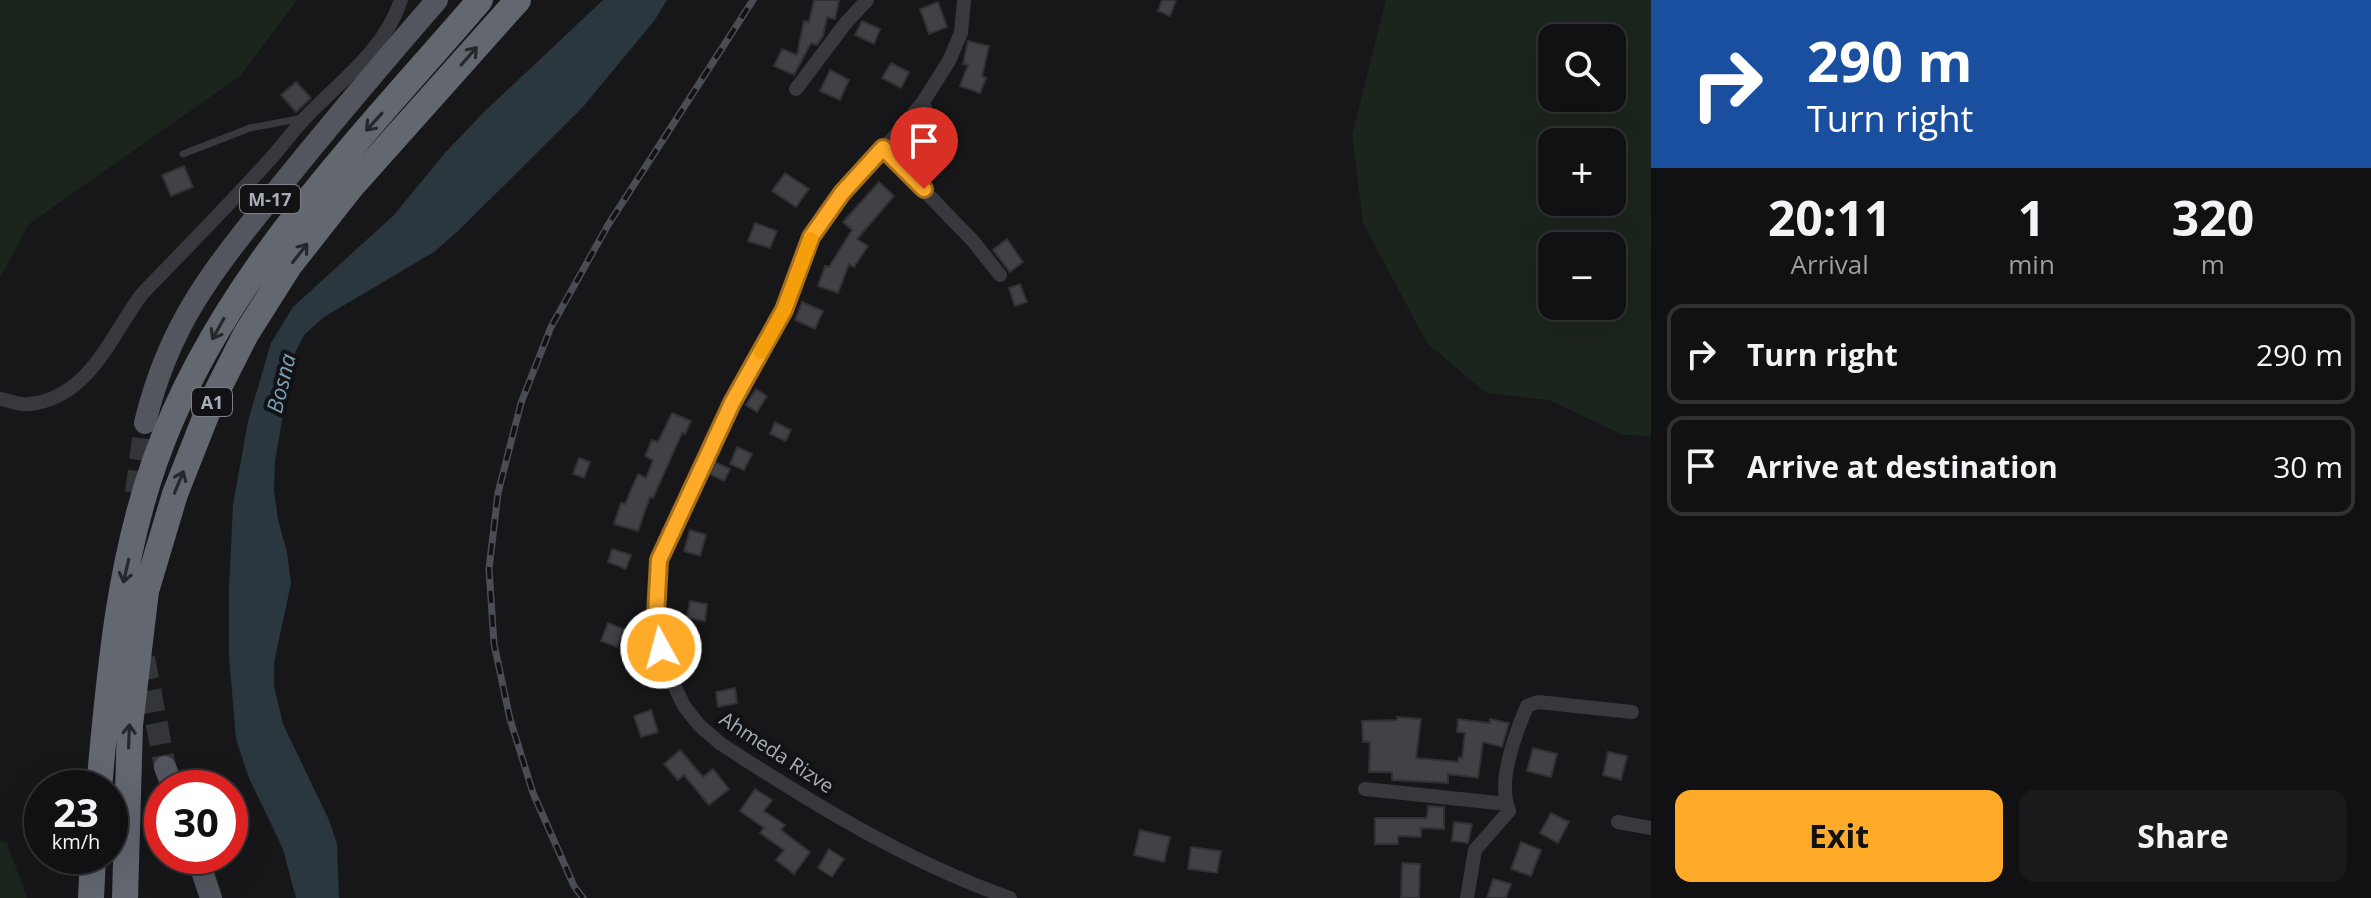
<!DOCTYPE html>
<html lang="en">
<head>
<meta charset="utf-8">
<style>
	body { margin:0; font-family:"Open Sans",sans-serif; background:#1a1a1c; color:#f1f3f6; height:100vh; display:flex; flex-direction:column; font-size:30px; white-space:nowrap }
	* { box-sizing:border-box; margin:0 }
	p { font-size:26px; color:#9c9da0 }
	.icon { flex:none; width:44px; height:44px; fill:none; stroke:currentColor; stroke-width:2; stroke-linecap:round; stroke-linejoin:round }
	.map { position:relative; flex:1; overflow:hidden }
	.sheet { display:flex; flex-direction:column; background:#111113; width:720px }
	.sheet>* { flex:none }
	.hud { background:#1a4fa0; color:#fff; overflow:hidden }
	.controls { position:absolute; left:1538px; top:24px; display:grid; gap:16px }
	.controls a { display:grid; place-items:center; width:88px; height:88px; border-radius:16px; background:#111113; box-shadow:0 8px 32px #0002,0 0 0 2px #303133; font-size:40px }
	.speed { position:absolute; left:24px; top:770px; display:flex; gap:16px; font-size:40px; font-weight:700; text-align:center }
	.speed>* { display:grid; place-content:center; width:104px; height:104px; border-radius:50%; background:#111113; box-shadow:0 8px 32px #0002,0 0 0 2px #303133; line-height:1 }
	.speed small { font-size:20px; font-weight:400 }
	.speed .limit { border:12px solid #d22; background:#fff; color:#111 }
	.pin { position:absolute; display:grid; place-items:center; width:68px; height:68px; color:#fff; margin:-82px -34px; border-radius:50% 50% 50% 0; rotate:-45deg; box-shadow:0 0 8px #0007 }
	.pin .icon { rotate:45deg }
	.me { position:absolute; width:88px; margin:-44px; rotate:353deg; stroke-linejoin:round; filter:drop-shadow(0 0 6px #0008) }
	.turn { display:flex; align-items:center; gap:28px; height:168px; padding:0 24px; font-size:36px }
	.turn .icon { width:104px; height:104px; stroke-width:2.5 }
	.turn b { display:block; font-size:56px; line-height:68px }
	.eta { display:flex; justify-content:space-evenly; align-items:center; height:136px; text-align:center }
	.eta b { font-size:48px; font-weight:700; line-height:56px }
	.action { display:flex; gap:16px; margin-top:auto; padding:16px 24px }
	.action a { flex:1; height:92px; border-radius:16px; background:#ffab29; color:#111; font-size:32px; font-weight:700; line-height:92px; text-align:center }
	.action a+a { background:#1a1a1c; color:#f1f3f6 }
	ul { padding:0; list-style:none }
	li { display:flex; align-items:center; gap:24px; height:100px; margin:0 16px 12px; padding:0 8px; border:4px solid #303133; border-radius:16px }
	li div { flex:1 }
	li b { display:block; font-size:30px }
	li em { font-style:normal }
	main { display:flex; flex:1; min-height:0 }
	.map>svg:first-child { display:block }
	.green { fill:#1c251d; fill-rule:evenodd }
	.water { fill:#2b373e }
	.building { fill:#404246; stroke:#303135; stroke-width:2 }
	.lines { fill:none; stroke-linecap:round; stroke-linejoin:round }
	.primary-tunnel { stroke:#343539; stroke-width:22; stroke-dasharray:22 11; stroke-linecap:butt }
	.service { stroke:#37393e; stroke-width:7 }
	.minor { stroke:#37393e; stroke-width:14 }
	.primary { stroke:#53565e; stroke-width:22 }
	.motorway { stroke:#636770; stroke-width:26 }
	.rail-casing { stroke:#4a4d54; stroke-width:7 }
	.rail { stroke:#121214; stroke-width:4; stroke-dasharray:12; stroke-linecap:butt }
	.oneway { stroke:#26272b }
	.route-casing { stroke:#a66f1b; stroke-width:20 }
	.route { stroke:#ffab29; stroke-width:14 }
	.slow { stroke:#f59e0b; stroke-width:14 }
	.labels { text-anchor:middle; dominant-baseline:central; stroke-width:8; stroke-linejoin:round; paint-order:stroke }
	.shield { fill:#121214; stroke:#7a7f88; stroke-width:2 }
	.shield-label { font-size:18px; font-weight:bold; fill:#a7aeba }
	.street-label { font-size:20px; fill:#a7aeba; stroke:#121214 }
	.water-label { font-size:22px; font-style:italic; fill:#7b9fb8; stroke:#121214 }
</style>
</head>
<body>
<main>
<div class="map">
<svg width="1651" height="898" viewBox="0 0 1651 898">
	<rect width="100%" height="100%" fill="#171719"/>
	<path class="green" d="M0,0H297L240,76L29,224L0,278Z
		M1386,0H1651V436L1623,435L1549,400L1486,393L1427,343L1363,223L1352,135ZM1552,38H1612V98H1552ZM1552,142H1612V202H1552ZM1612,246V306H1552V246Z
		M0,841L7,843L27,898H0Z"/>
	<path class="water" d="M603,0H667L654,21L582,108L459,230L434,252L324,317L304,335L293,357L275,461L274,490L278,520L287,552L291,583L274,663V686L283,724L329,820L337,844L339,898H296L283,849L249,778L236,739L229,656V588L233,505L248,421L271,343L293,307L394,215L444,154L483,113Z"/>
	<path class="building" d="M814,0H839L835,19L827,17L823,36L817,45L811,43L794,75L774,66L782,49L797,55L804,21L809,22Z
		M1162,0H1176L1170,16L1158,11Z
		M938,2L947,27L929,34L920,9Z
		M862,21L880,29L874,44L855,35Z
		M968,41L989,46L982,76L986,78L980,93L960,86L968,65L963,64Z
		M891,63L909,72L901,88L882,78Z
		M830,70L849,80L840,100L820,91Z
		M296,82L311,98L296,112L281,95Z
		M923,137L947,157L928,180L906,157Z
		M184,166L193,187L171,196L162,175Z
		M785,173L809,189L796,207L772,191Z
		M879,182L894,196L857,239L868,246L854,267L849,264L838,293L818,286L825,266L829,267L852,230L843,222Z
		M755,223L777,231L770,248L748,241Z
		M1007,239L1023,262L1010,272L993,250Z
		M1020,284L1027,302L1015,306L1009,288Z
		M802,302L823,311L815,329L795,320Z
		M756,389L767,396L757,412L746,405Z
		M672,413L691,421L685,434L682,433L653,498L650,497L638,531L614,524L621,503L625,504L638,474L646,478L653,460L645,456L652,440L658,442Z
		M775,422L791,430L786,441L770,434Z
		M737,447L752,454L744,470L730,464Z
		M579,458L590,462L584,478L573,474Z
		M715,462L730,469L724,481L710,474Z
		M690,530L706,535L700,556L684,551Z
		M612,549L631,555L626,569L608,562Z
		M690,601L707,604L705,621L687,618Z
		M608,623L624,629L617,647L601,641Z
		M735,688L737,703L718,707L716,692Z
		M651,710L658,732L641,737L634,716Z
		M1397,717L1421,719L1416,758L1458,762L1459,757L1462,758L1465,733L1457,732L1458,719L1490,723V719L1509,723L1502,747L1483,742L1478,778L1448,774V783L1392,780V772H1369L1370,742H1363L1362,721L1397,720Z
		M1533,748L1557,754L1551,777L1527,771Z
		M680,750L703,777L713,769L729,789L709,805L684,775L678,780L664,764Z
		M1608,752L1627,756L1621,780L1603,775Z
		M755,789L772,800L764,811L785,825L781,830L810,852L794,874L776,860L784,850L760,833L764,828L740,811Z
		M1428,806L1444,807V829L1421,828V837L1398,836V844H1375V818H1427Z
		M1551,813L1569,822L1558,843L1540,833Z
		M1454,822L1472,824L1468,843L1452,841Z
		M1140,830L1170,837L1164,862L1134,855Z
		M1521,842L1541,850L1531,876L1511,869Z
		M1191,847L1221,851L1217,873L1188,869Z
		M829,849L844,859L832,877L818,868Z
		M1402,863L1420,864L1419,898H1401Z
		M1493,879L1511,884L1506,898H1487Z"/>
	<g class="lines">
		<path class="primary-tunnel" d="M136,493L145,423
			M144,658L165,767"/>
		<path class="service" d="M183,154L250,128L303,118"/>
		<path class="minor" d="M964,0L961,33L949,61L923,102L878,156L842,193L811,237L784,310L732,403L659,560L656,615L661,648L672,681L684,706L699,725L721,744C812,803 907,862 1010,898
			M796,89L845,24L867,0
			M923,102L934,133
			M883,148L973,241L1000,275
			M0,399C9,400 21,406 30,404C90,397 111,335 142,294C186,248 231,203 273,156C284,143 294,130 305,118C341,80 384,51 401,0
			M1365,789L1507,804L1509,811L1475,850L1467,898
			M1507,804C1499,777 1516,732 1527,706L1538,702L1632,712
			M1618,822L1651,828"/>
		<path class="primary" d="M145,423C170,318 219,263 284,182C334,120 385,60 437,0
			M165,767L173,788
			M197,856L211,898"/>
		<path class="motorway" d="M99,788C109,678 118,566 155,461C219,280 358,142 480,0
			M91,898L93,856
			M125,898L130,725L146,591L175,494L211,403L246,334L289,266L352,186L518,0"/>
		<g class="rail-casing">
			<path id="rail" d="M583,898L574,886L533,793L510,719L494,644L489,569L498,493L521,403L551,327L608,225L753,0"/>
		</g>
		<use href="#rail" class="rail"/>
	</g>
	<defs><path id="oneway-shaft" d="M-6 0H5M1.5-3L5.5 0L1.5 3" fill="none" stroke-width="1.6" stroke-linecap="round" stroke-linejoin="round" transform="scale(2)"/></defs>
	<g class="oneway">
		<use href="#oneway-shaft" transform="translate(469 56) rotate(-49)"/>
		<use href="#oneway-shaft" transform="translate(374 122) rotate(132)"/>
		<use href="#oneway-shaft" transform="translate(300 253) rotate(-52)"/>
		<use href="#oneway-shaft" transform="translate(218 329) rotate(119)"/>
		<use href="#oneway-shaft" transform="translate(179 482) rotate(-68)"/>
		<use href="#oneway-shaft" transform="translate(126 571) rotate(103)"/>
		<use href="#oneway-shaft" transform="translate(129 736) rotate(-88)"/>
	</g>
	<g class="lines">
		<g class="route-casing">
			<path id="route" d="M661,648L656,615L659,560L732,403L784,310L811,237L842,193L883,148L924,189"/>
		</g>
		<use href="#route" class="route"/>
		<path class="slow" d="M761,352L784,310L811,239"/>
	</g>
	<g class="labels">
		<g class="shield">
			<rect x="240" y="185" width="60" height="28" rx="6"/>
			<rect x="192" y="388" width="40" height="28" rx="6"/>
		</g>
		<g class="shield-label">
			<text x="270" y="199">M-17</text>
			<text x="212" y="402">A1</text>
		</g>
		<g class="street-label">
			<text transform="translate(777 752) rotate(33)">Ahmeda Rizve</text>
		</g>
		<g class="water-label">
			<text transform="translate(280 383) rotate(-76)">Bosna</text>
		</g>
	</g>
</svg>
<div class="controls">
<a><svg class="icon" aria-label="search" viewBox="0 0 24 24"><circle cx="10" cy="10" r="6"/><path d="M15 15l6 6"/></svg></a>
<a>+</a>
<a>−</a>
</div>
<div class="speed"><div>23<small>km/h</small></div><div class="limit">30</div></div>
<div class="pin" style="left:924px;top:189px;background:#d93025"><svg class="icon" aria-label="arrive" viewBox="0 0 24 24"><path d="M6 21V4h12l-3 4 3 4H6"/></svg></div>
<svg class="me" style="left:661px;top:648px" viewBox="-20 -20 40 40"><circle r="17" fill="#ffab29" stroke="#fff" stroke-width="3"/><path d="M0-11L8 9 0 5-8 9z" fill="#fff"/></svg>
</div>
<section class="sheet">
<div class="hud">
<div class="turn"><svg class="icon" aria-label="right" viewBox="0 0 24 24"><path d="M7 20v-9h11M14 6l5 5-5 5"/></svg><div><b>290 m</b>Turn right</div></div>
</div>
<div class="eta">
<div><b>20:11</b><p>Arrival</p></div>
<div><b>1</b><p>min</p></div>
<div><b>320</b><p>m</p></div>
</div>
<ul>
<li><svg class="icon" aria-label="right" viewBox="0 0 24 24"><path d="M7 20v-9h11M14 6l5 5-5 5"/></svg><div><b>Turn right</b></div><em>290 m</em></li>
<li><svg class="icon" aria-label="arrive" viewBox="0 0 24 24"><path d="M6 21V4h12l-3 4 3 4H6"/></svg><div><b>Arrive at destination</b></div><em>30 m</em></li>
</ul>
<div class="action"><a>Exit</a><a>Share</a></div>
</section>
</main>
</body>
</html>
